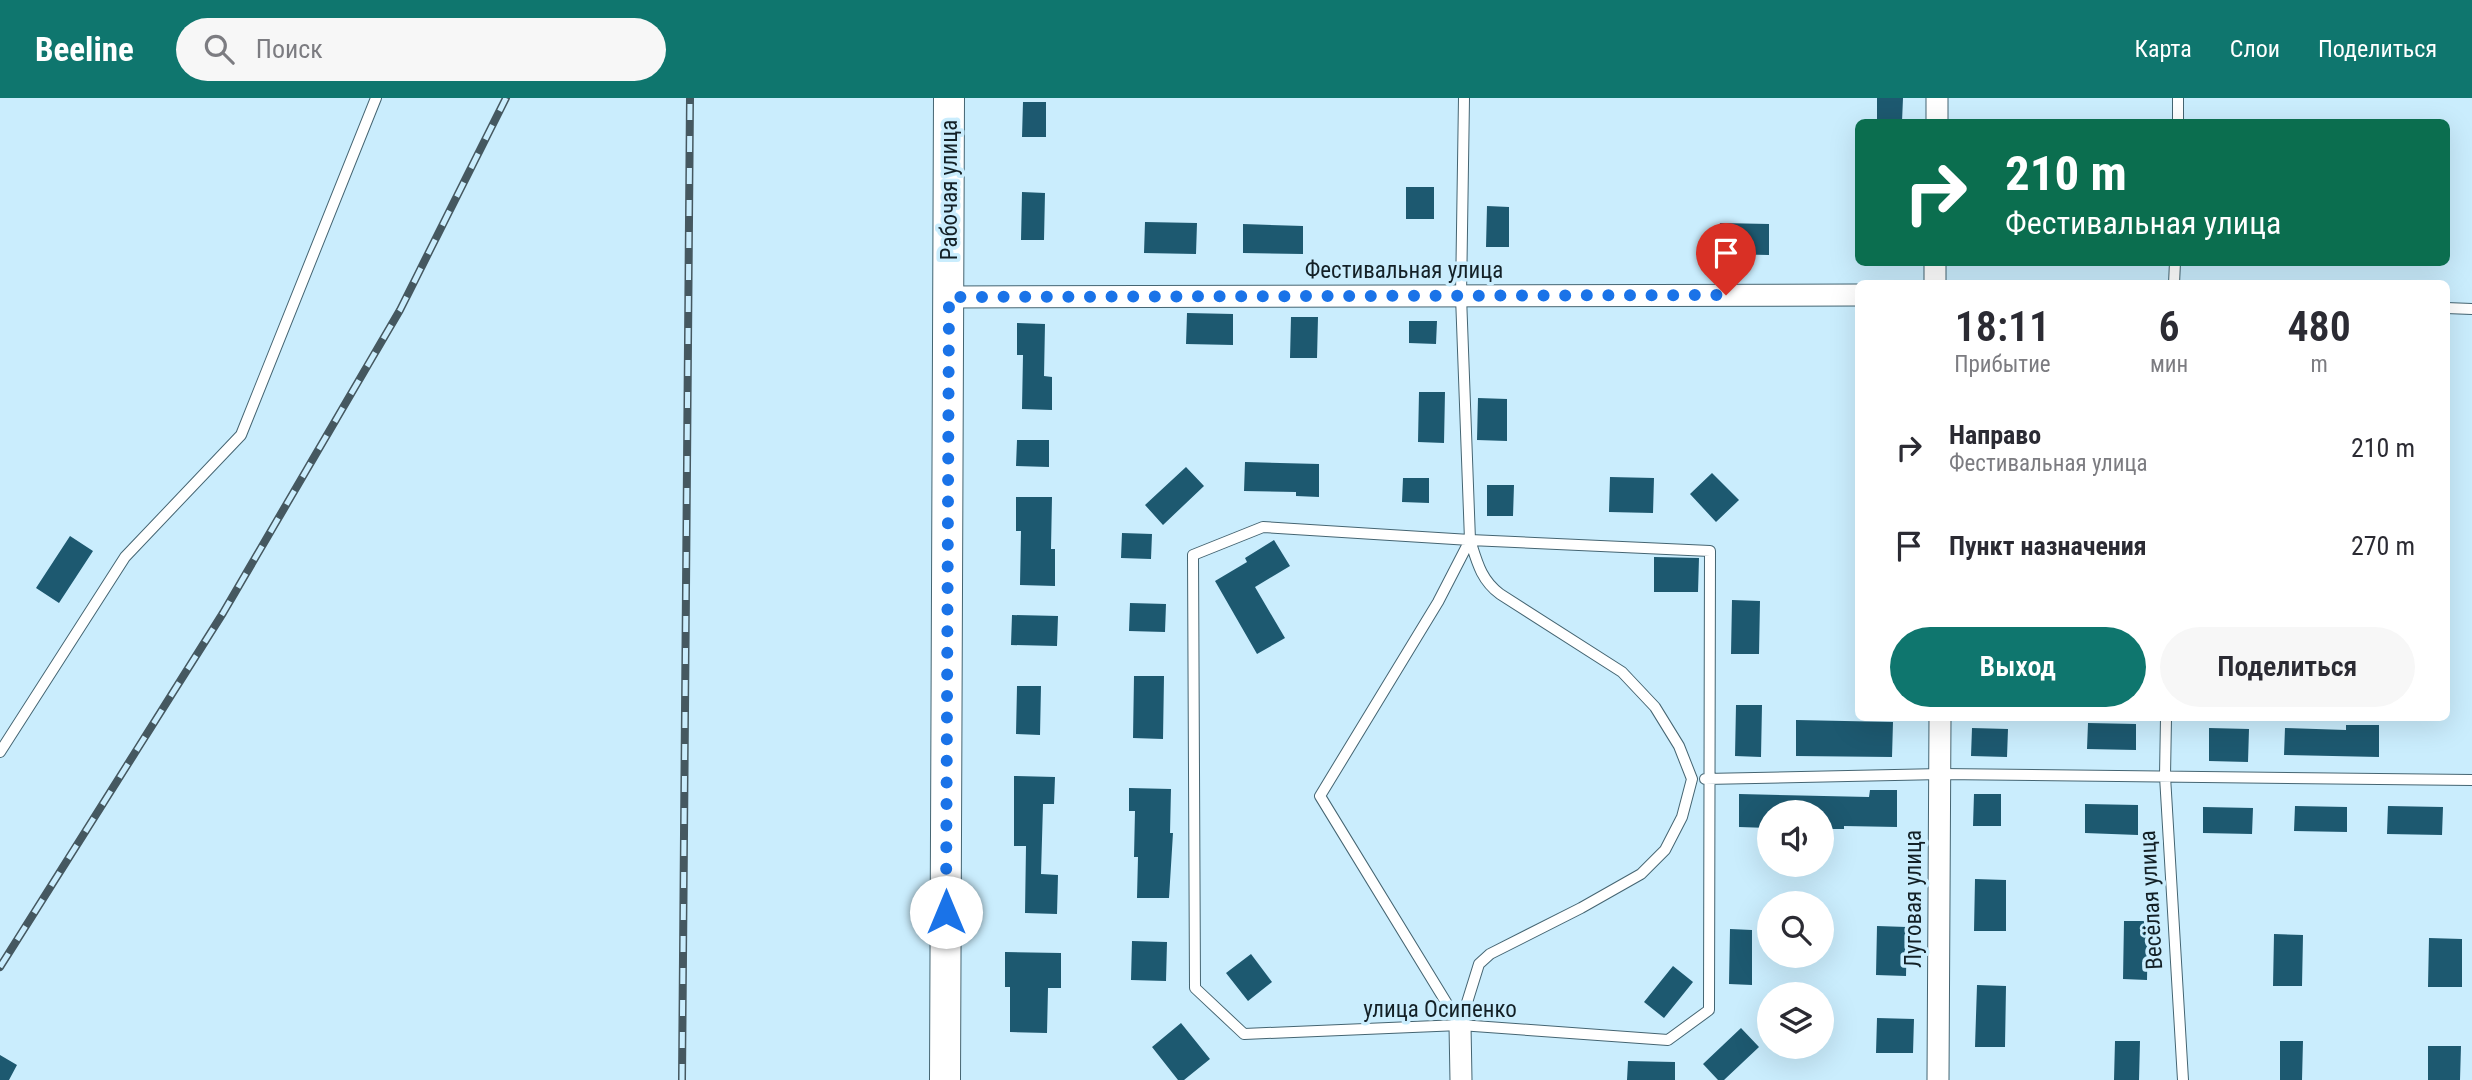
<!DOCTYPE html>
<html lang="ru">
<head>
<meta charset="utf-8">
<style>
	body { margin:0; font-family:"Roboto Condensed",sans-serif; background:#f7f7f7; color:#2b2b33; height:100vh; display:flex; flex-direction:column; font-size:26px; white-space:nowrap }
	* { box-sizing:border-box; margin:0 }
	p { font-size:23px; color:#7c7c81 }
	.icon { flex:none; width:38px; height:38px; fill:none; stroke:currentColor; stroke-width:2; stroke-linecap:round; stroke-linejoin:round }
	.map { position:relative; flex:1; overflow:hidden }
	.side { position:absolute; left:1855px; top:182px; width:595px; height:441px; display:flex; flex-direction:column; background:#fff; border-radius:10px; box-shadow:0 7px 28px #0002 }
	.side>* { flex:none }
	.hud { position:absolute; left:1855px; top:21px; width:595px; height:147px; border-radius:10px; box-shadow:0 7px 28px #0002; background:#0b6e4f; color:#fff; overflow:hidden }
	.controls { position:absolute; left:1757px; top:702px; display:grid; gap:14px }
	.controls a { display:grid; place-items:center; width:77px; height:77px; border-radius:50%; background:#fff; box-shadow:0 7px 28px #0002; font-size:35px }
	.pin { position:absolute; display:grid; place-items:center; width:60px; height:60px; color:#fff; margin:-72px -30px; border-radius:50% 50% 50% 0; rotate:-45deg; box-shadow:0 0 7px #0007 }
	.pin .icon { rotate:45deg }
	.me { position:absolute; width:77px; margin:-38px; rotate:0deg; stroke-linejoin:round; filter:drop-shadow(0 0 5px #0008) }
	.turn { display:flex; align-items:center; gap:24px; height:147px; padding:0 35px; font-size:32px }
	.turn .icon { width:91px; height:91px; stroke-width:2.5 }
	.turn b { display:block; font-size:49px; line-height:60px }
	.eta { display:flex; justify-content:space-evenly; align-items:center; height:119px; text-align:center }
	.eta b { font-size:42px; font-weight:600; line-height:49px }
	.button { display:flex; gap:14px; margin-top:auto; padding:14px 35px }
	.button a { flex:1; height:80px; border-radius:42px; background:#0f766e; color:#fff; font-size:28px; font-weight:600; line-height:80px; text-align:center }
	.button a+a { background:#f7f7f7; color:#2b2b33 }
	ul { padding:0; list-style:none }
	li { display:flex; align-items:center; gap:21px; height:98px; padding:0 35px }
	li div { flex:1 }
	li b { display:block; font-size:26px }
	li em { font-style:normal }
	header { display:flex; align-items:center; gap:42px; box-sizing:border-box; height:98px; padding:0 35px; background:#0f766e; color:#fff }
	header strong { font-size:33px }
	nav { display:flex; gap:38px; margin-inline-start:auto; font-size:24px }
	.search { width:490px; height:63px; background:#f7f7f7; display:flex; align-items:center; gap:18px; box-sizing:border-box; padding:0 24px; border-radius:38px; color:#7c7c81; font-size:26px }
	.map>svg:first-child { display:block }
	.building { fill:#1d5970 }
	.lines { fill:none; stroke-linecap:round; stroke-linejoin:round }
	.service-casing { stroke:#456572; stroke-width:12 }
	.minor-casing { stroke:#456572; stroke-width:23 }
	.secondary-casing { stroke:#456572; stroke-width:32 }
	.service { stroke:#fff; stroke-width:10 }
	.minor { stroke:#fff; stroke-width:21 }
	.secondary { stroke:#fff; stroke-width:30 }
	.rail-casing { stroke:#455860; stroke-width:8 }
	.rail { stroke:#caedfd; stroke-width:5; stroke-dasharray:16; stroke-linecap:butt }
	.route { stroke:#1a73e8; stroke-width:12; stroke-dasharray:0 21.6 }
	.labels { text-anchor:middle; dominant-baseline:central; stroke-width:7; stroke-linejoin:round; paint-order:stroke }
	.street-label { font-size:23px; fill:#132026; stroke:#caedfd }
</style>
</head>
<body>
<header>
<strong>Beeline</strong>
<div class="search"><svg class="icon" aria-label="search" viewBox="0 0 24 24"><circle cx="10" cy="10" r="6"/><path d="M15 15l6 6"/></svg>Поиск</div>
<nav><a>Карта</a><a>Слои</a><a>Поделиться</a></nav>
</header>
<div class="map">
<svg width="2472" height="982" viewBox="0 0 2472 982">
	<rect width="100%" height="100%" fill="#caedfd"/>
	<path class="building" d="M1877,0H1903L1902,24H1877Z
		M1023,4H1046V39H1022Z
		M1406,89H1434V121H1406Z
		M1022,94L1045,95L1044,142H1021Z
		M1487,108L1509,109V149H1486Z
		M1145,124L1197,125L1196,156L1144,155Z
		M1720,125L1769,126V157L1719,156Z
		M1243,126L1303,128V156L1243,155Z
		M1187,215L1233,216V247L1186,246Z
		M1291,219H1318L1317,260H1290Z
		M1409,223H1437L1436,246L1409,245Z
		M1017,225L1045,226L1044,278L1052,279V312L1022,311L1023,257H1017Z
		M1419,294H1445L1444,345L1418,344Z
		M1478,300L1507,301V343L1477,342Z
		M1017,342H1049V369L1016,368Z
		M1245,364L1319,366V399L1296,398V394L1244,393Z
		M1186,369L1204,388L1163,427L1145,407Z
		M1712,375L1739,402L1716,424L1690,396Z
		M1610,379L1654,380L1653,415L1609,414Z
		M1403,380H1429V405L1402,404Z
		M1487,387H1514L1513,418H1487Z
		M1016,399H1052L1051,451H1055V488L1020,487L1021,433H1016Z
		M1122,435L1152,436L1151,461L1121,460Z
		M70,438L93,453L59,505L36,490Z
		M1274,442L1290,468L1255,489L1285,540L1257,556L1215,483L1247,464L1245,460Z
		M1654,459L1699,460L1698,494H1654Z
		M1732,502L1760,503L1759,556H1731Z
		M1130,505L1166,506L1165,534L1129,533Z
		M1012,517L1058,518L1057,548L1011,547Z
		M1134,578H1164L1163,641L1133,640Z
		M1017,588H1041L1040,637L1016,636Z
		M1736,607H1762L1761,659L1735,658Z
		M1796,622L1893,624L1892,659L1796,658Z
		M2088,625L2136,626V652L2087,651Z
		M2346,627H2379V659L2284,657L2285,630L2346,632Z
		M1972,630L2008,631L2007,659L1971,658Z
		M2209,630L2249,631L2248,664L2209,663Z
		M1014,678L1055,679L1054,706H1043L1041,776L1058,777L1057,816L1025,815L1026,748H1014Z
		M1129,690L1171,691L1170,735H1173L1169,800H1137L1138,759H1134L1135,713H1129Z
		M1870,692H1897V729L1844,728V731H1822V714H1769V730L1739,729V696L1869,699Z
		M1974,696H2001V728H1973Z
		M2085,706L2138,707V737L2085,735Z
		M2295,708L2347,709V734L2294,733Z
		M2388,708L2443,709L2442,737L2387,736Z
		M2203,709L2253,710L2252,736L2203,735Z
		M1975,781L2006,782V833H1974Z
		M2124,823H2148L2147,882L2123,881Z
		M1877,828L1907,829L1906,878L1876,877Z
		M1730,831L1752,832V887L1729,886Z
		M2274,836L2303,837L2302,888H2273Z
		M2429,840L2462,841V889H2428Z
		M1132,843L1167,844L1166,883L1131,882Z
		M1005,854L1061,855V890H1048L1047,935L1010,934V889H1005Z
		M1251,856L1272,884L1248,903L1226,875Z
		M1673,868L1693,884L1664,920L1644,904Z
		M1977,887L2006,888L2005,949H1975Z
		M1877,920L1914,921L1913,955H1876Z
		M1181,925L1210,961L1184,982H1178L1152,949Z
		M1741,930L1759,949L1724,982H1718L1703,966Z
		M2115,943H2140L2139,982H2114Z
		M2280,943H2303L2302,982H2280Z
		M2428,948H2461L2460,982H2428Z
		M0,957L17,967L9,982H0Z
		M1628,963L1675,964V982H1627Z"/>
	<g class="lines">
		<g class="service-casing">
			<path id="service" d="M2178,24V0
				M2174,186L2175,164
				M2446,210L2472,211
				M1263,429L1470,442L1710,453L1709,912L1668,942L1460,927L1244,936L1195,890L1193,457Z
				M2166,620L2165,678L2183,982
				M0,654L125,459L241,337L376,0
				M1705,681L1941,676L2472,682
				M1460,927L1479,866L1490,856L1581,810L1641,776L1665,752L1682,719L1692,681L1679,648L1655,609L1622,574L1500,496C1481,482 1477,464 1470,442L1461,198L1464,0
				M1460,927L1320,698L1438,504L1470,442"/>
		</g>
		<g class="minor-casing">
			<path id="minor" d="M1937,24V0
				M1935,186V164
				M949,199L1858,197
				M1460,927L1461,982
				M1938,982L1940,620"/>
		</g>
		<g class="secondary-casing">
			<path id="secondary" d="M945,982L949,0"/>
		</g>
		<use href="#service" class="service"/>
		<use href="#minor" class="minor"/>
		<use href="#secondary" class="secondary"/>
		<g class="rail-casing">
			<path id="rail" d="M0,869L223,515L400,212L506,0
				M682,982L690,0"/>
		</g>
		<use href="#rail" class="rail"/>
	</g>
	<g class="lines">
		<path class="route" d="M946,814L949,199L1726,197"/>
	</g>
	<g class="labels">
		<g class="street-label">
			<text transform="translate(949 92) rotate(-90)">Рабочая улица</text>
			<text x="1404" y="172">Фестивальная улица</text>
			<text transform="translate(1913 801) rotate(-90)">Луговая улица</text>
			<text transform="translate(2151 802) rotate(-93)">Весёлая улица</text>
			<text x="1440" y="911">улица Осипенко</text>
		</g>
	</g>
</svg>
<div class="controls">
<a><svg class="icon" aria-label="sound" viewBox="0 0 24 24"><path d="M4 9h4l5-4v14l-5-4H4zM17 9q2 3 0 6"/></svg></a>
<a><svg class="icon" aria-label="search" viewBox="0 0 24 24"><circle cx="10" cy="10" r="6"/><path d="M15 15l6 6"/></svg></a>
<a><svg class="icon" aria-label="layers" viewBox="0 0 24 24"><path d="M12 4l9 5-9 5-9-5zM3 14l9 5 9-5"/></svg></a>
</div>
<div class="pin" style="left:1726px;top:197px;background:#d93025"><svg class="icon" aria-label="arrive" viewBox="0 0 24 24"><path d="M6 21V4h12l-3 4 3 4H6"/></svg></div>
<svg class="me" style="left:946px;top:814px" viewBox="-20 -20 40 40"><circle r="19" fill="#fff"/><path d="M0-13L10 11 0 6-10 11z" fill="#1a73e8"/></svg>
<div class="hud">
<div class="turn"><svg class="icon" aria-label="right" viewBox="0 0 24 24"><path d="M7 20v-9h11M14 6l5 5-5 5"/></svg><div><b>210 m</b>Фестивальная улица</div></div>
</div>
<section class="side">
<div class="eta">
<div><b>18:11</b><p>Прибытие</p></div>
<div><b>6</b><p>мин</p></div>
<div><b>480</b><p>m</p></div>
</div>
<ul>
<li><svg class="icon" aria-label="right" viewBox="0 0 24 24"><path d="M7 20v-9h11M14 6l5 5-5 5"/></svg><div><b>Направо</b><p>Фестивальная улица</p></div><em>210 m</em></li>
<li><svg class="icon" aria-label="arrive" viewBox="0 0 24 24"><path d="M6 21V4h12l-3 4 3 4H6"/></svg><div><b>Пункт назначения</b></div><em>270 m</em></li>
</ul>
<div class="button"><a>Выход</a><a>Поделиться</a></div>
</section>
</div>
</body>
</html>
